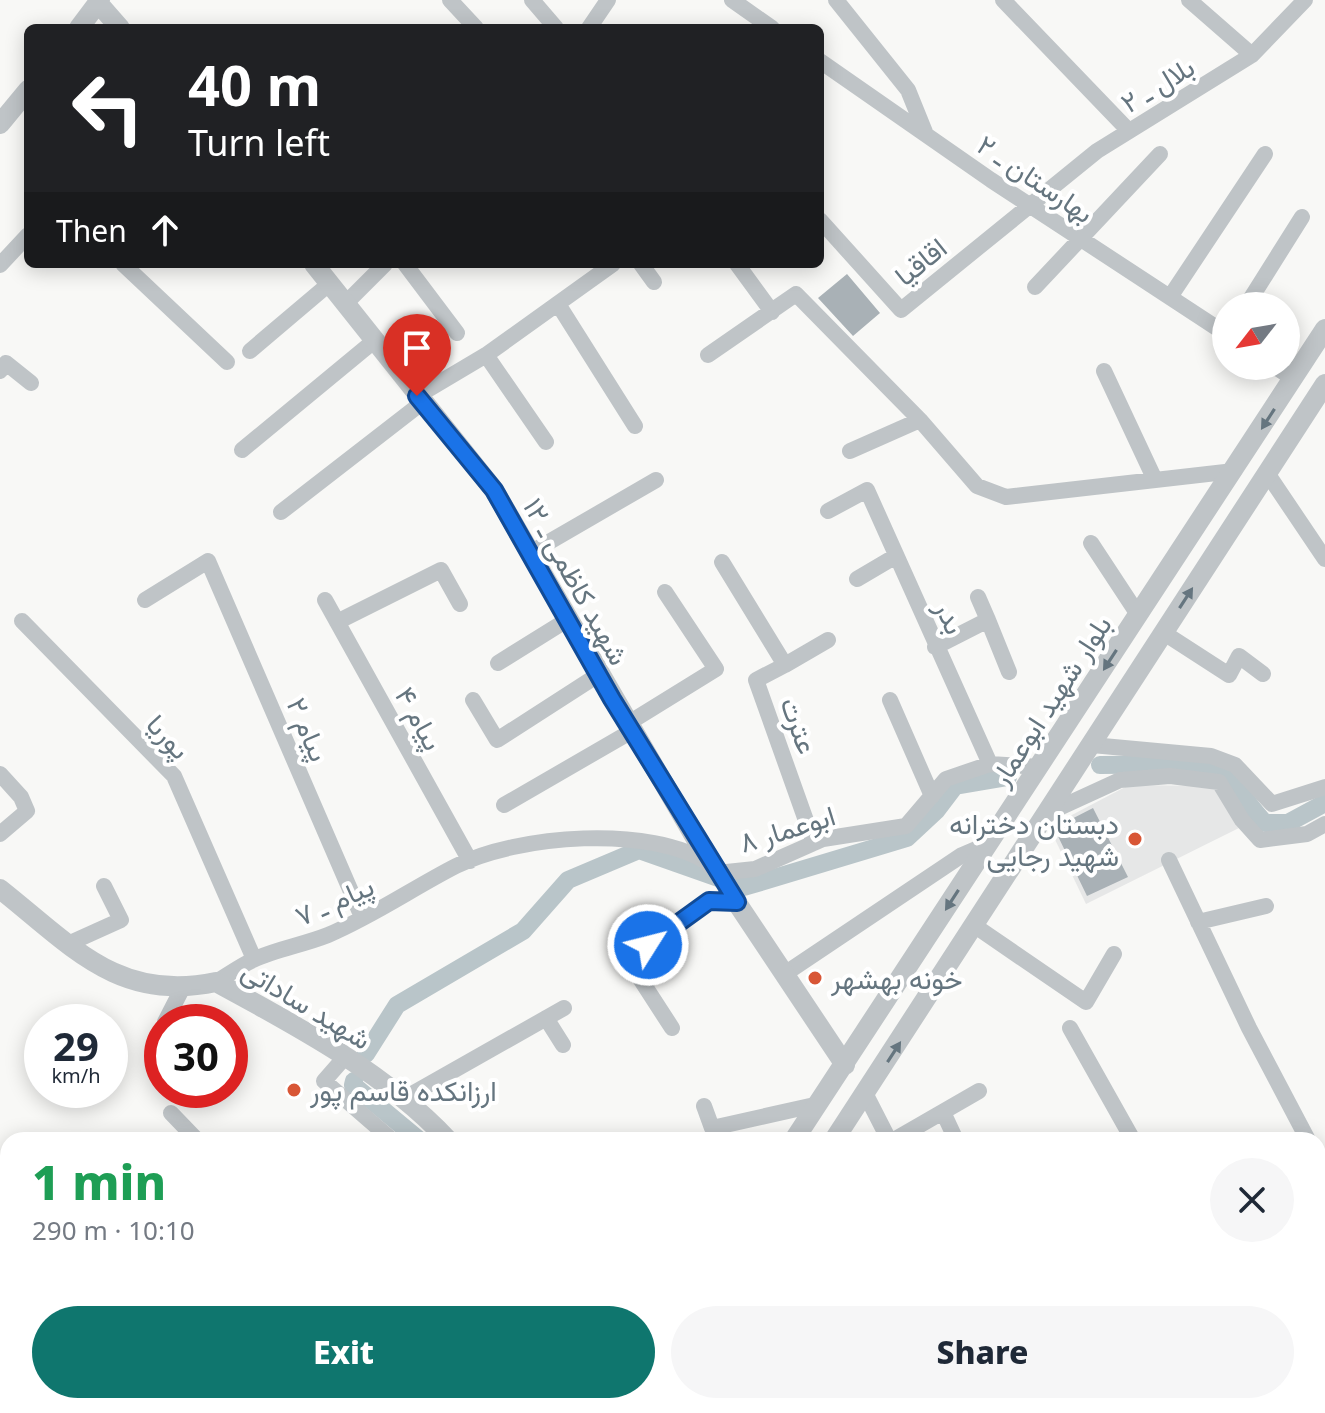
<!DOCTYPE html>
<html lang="en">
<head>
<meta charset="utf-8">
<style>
	body { margin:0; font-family:"Noto Sans",Vazirmatn,sans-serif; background:#f6f6f7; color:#1f2937; height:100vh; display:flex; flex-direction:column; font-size:30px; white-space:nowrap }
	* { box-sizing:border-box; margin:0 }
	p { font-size:26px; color:#747a83 }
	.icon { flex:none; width:44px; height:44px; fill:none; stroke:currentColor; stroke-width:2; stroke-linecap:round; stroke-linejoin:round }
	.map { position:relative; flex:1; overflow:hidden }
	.details { position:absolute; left:0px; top:1132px; width:1326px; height:282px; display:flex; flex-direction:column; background:#fff; border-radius:24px 24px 0 0; box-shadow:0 4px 20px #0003 }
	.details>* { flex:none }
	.top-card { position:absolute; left:24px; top:24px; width:800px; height:244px; border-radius:12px; box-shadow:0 4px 20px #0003; background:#202124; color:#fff; overflow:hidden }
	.needle { width:52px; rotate:239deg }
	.buttons { position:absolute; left:1212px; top:292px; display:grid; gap:16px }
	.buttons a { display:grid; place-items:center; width:88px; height:88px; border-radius:50%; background:#fff; box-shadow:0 4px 20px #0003; font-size:40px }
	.speed { position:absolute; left:24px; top:1004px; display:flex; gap:16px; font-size:40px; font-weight:700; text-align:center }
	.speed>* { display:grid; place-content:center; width:104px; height:104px; border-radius:50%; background:#fff; box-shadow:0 4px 20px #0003; line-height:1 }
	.speed small { font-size:20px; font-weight:400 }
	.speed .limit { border:12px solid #d22; background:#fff; color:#111 }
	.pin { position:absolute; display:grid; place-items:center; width:68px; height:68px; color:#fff; margin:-82px -34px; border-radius:50% 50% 50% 0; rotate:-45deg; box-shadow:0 0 8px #0007 }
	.pin .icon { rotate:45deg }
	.me { position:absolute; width:88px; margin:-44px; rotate:54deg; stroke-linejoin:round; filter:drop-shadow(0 0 6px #0008) }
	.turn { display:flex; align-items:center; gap:28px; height:168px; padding:0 32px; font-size:36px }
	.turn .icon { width:104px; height:104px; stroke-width:2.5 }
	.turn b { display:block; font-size:56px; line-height:68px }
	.then { display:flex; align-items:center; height:76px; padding:0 32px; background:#0003; gap:16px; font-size:30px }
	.round { display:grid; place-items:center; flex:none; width:84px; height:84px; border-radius:42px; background:#f6f6f7 }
	.summary { display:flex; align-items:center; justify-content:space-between; height:136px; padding:0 32px }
	h1 { font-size:48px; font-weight:800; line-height:60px; color:#1e9e55 }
	.button { display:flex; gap:16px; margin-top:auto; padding:16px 32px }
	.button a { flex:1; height:92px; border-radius:48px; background:#0f766e; color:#fff; font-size:32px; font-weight:800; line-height:92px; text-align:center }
	.button a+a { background:#f6f6f7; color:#1f2937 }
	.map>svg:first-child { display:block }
	.built { fill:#e6e7e7 }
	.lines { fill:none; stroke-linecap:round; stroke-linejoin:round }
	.canal { stroke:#b9c5c9; stroke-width:18 }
	.building { fill:#a9b1b6 }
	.minor { stroke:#bfc4c7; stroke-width:16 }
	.tertiary { stroke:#bfc4c7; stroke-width:20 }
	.oneway { fill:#65757f }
	.route-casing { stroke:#114b97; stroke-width:20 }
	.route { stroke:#1a73e8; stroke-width:14 }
	.poi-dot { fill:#d85636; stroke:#fff; stroke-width:3 }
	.labels { text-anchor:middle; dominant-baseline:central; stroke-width:8; stroke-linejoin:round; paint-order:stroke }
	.street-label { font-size:28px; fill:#65757f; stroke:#fff }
	.poi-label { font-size:28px; fill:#65757f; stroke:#fff; text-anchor:start }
</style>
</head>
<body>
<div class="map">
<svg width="1325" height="1413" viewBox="0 0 1325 1413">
	<rect width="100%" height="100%" fill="#f8f8f6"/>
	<path class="built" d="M1129,785L1214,786L1241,827L1086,904L1049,827Z"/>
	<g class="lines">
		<path class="canal" d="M1100,765L1211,764C1233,776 1246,804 1265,823H1288L1325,803
			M366,1054L397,1005L523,931L568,880L639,850L744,887L907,838L936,811L955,786L1008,777
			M354,1081L353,1085L419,1140
			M126,1413L133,1406"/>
	</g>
	<path class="building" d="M847,274L880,313L853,336L818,298Z
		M1093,808L1128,877L1087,896L1054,828Z"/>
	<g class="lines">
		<path class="minor" d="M450,0L476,28
			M532,0L556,28
			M732,0L772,28
			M836,0L908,90L925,132
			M1003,0L1129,131
			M1189,0L1252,55
			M589,28L608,0
			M820,61L991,180L1226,334
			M820,220L901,310L1097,151L1252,55L1305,0
			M123,264L227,362
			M405,264L457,333
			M641,264L654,282
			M737,264L772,312
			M0,265L28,235
			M1035,287L1160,154
			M1170,297L1265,154
			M345,304L385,264
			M558,304L635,426
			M1246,306L1302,217
			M250,351L329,284
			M486,355L546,442
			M708,355L796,294L920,420L977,486L1006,497L1234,471
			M1274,366L1294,379
			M0,371L6,363L31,383
			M1104,371L1155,480
			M417,396L486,355L613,264
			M242,450L374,341
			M850,451L920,420
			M1267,473L1325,559
			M828,511L867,490L990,764
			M281,512L423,402
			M1091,543L1139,616
			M530,553L656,480
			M722,562L785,665L756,680L814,843
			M857,579L896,556
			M978,597L988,620
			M145,600L208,561L362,917
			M325,600L470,861
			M22,621L174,776L254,959
			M337,622L441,570L460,604
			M1164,633L1229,675L1239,656L1263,674
			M935,647L988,620L1009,672
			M498,663L567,620
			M785,665L828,640
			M473,700L497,740L598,675
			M890,700L932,796
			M627,724L716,669L665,592
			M1092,745L1211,756L1235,765L1272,804L1325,787
			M0,774L21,797L27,811L0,834
			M504,805L632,731
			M1048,813L1120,780L1170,776L1219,782L1242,820L1260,840L1307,834L1325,824
			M1169,860L1249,1028L1308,1140
			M717,873L755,869L823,839L906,826L946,779L990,764L1040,767
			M1198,922L1266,906
			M975,926L1086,1002L1114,954
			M70,943L121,920L104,886
			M786,973L962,855L990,843
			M216,982C228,975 240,966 253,960C276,949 303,945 328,935C373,916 413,888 456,866C517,835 651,824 710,864C718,870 725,885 731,894
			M546,1018L563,1045
			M165,1022L182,989
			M672,1028L628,960L709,901L737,902
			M1070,1028L1133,1140
			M345,1057L324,1081L392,1140
			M866,1095L889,1140
			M405,1098L564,1008
			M704,1106L712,1128L819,1104
			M943,1112L956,1140
			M171,1113L197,1140
			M894,1140L979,1091
			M1318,1158L1325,1172
			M1318,1380L1325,1392
			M273,1406L277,1413
			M461,1406L466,1413
			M957,1406L960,1413
			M1077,1406L1080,1413
			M1210,1406L1214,1413
			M111,1413L120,1406
			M158,1413L171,1406"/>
		<path class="tertiary" d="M98,3L120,28
			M79,28L100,0
			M0,124L28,90
			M314,264L494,490L711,865
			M0,889C71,945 118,1003 216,982C297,1026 384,1072 448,1140
			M731,894L845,1065
			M794,1140L1325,329
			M834,1140L1325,384
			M1318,1315L1325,1313
			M691,1406L693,1413
			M611,1413L617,1406
			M854,1413L892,1406"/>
	</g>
	<defs><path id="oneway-solid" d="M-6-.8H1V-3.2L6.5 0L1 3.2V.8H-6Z" transform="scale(2)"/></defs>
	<g class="oneway">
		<use href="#oneway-solid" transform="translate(1268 419) rotate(123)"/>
		<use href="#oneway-solid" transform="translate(1186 598) rotate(-57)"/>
		<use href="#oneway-solid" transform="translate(1110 660) rotate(123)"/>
		<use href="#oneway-solid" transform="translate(952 900) rotate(123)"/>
		<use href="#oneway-solid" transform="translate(894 1052) rotate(-57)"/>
	</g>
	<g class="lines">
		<g class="route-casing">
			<path id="route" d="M417,396L494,490L612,699L737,902L709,901L648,945"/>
		</g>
		<use href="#route" class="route"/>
	</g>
	<g class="poi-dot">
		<circle cx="1135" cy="839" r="8"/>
		<circle cx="815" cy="978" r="8"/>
		<circle cx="294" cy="1090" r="8"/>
	</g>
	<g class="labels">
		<g class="street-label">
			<text transform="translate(1157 84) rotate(-31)">بلال ـ ۲</text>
			<text transform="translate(1036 178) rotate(34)">بهارستان ـ ۲</text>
			<text transform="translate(920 261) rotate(-39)">اقاقیا</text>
			<text transform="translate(577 581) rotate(61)">شهید کاظمی ـ ۱۲</text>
			<text transform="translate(951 617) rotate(66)">بدر</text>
			<text transform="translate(1050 700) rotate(-57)">بلوار شهید ابوعمار</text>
			<text transform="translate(420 718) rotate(61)">پیام ۴</text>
			<text transform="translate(800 725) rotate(70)">عترت</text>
			<text transform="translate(309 729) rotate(67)">پیام ۲</text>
			<text transform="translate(169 736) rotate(47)">پوریا</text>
			<text transform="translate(787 828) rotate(-17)">ابوعمار ۸</text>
			<text transform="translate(334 900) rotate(-24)">پیام ـ ۷</text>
			<text transform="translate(307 1004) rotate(31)">شهید ساداتی</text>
		</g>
		<g class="poi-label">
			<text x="1119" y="823" text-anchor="end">دبستان دخترانه<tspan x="1119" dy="32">شهید رجایی</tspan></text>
			<text x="831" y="978">خونه بهشهر</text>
			<text x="310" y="1090">ارزانکده قاسم پور</text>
		</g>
	</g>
</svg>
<div class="buttons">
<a><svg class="needle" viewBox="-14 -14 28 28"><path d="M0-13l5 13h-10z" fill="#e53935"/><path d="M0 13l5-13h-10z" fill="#747a83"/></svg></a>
</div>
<div class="speed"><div>29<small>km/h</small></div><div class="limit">30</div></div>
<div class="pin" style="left:417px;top:396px;background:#d93025"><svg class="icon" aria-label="arrive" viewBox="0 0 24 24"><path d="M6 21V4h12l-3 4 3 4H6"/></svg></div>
<svg class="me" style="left:648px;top:945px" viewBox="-20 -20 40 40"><circle r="17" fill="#1a73e8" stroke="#fff" stroke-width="3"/><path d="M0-11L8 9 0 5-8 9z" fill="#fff"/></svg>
<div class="top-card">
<div class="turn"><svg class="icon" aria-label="left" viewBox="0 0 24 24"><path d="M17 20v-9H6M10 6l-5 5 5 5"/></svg><div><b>40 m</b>Turn left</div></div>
<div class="then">Then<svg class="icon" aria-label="ahead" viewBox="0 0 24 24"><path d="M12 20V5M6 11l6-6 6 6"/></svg></div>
</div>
<section class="details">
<div class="summary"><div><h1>1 min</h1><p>290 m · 10:10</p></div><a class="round"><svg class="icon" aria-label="close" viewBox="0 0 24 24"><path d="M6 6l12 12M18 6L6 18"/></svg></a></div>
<div class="button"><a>Exit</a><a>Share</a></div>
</section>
</div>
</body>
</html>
